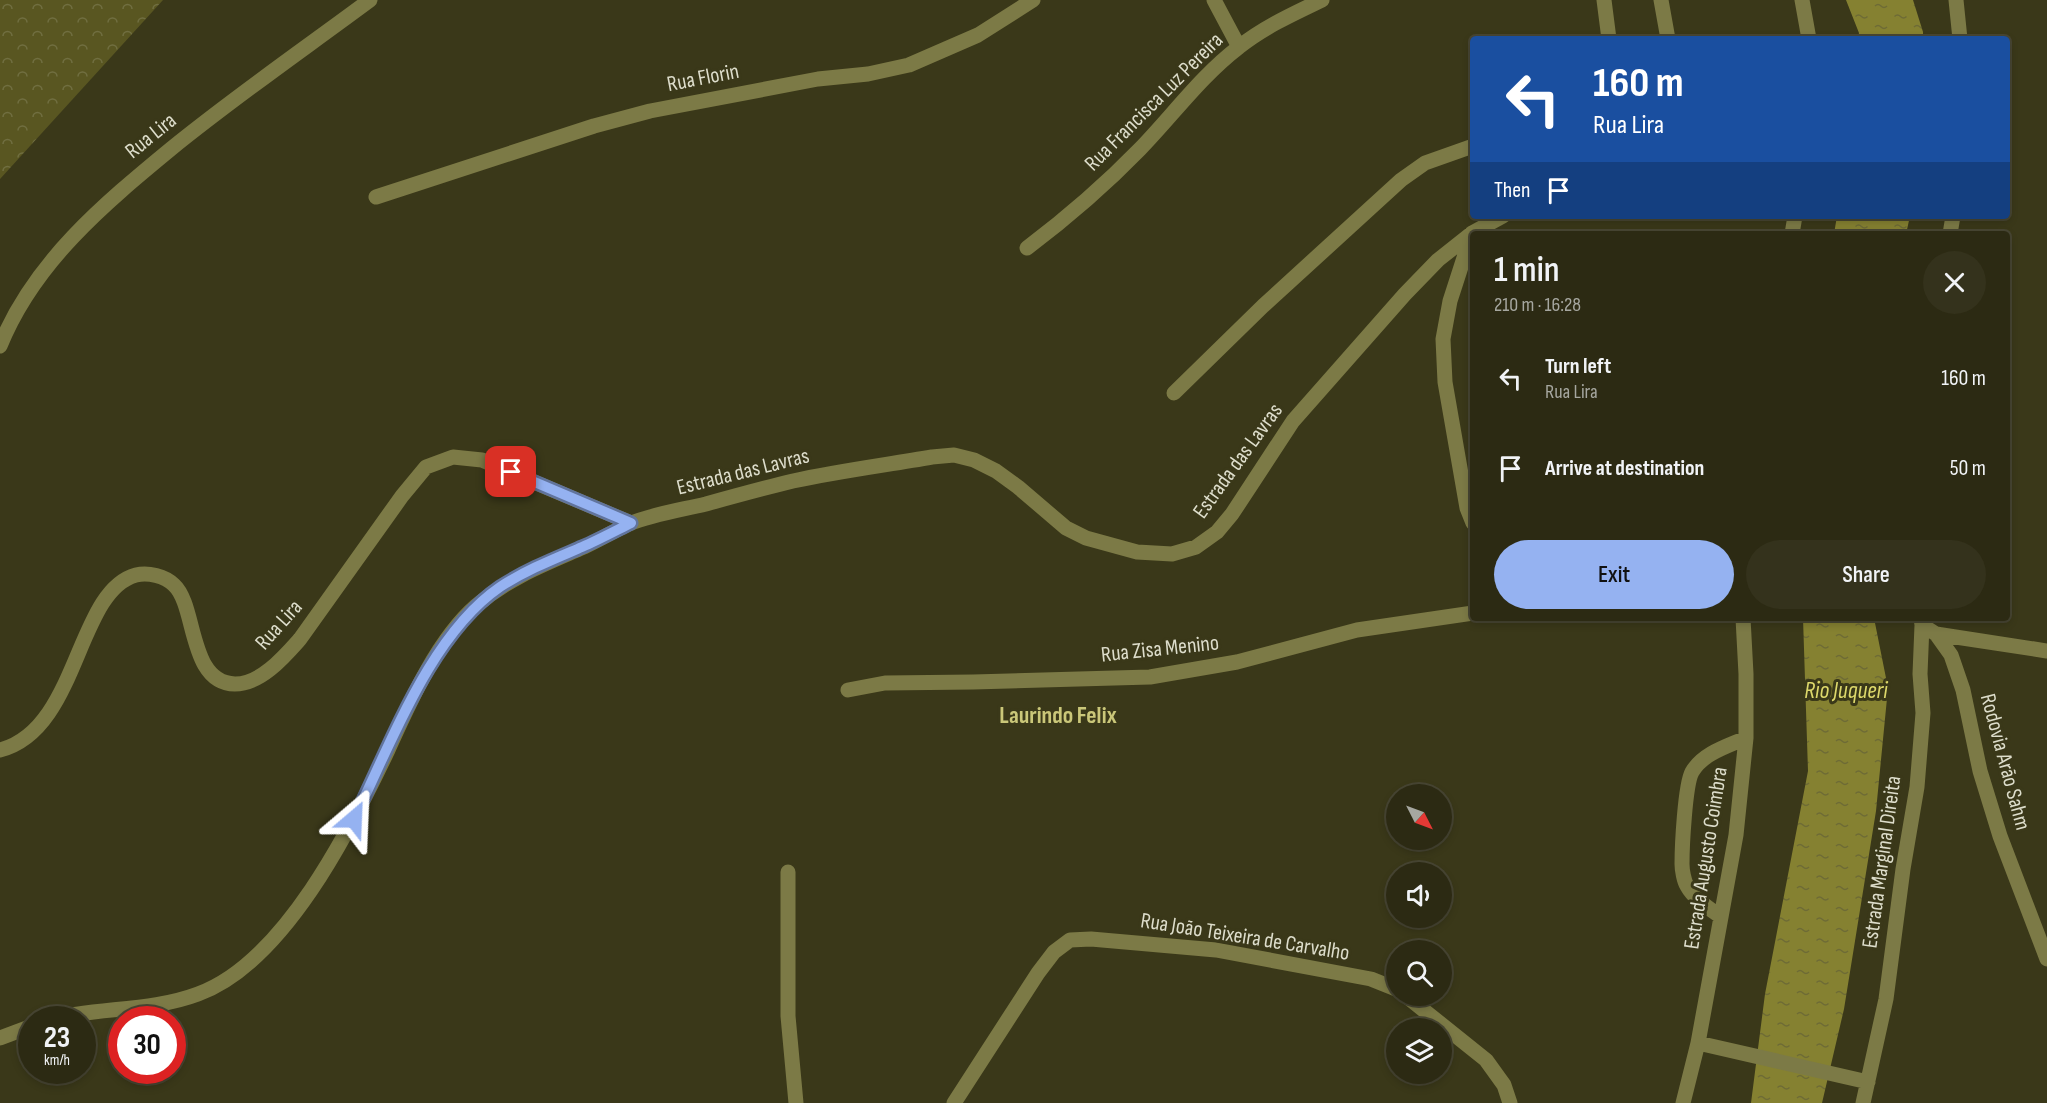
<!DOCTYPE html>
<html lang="en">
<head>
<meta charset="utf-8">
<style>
	body { margin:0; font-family:"Sofia Sans Condensed",sans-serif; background:#34321c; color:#f1f3f6; height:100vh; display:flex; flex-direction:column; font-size:22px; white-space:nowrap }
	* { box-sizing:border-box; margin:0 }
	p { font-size:20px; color:#a6a7a0 }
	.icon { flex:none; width:33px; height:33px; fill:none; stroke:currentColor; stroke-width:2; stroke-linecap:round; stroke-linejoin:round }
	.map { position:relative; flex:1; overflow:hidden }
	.panel { position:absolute; left:1470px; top:231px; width:540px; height:390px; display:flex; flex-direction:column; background:#2c2a13; border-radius:6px; box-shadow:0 3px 9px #0003,0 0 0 2px #484633 }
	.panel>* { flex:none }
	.top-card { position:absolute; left:1470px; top:36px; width:540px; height:183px; border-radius:6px; box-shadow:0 3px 9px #0003,0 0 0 2px #484633; background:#1a4fa0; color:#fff; overflow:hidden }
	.needle { width:39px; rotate:132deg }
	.buttons { position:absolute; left:1386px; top:784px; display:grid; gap:12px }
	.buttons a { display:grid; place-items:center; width:66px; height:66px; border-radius:50%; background:#2c2a13; box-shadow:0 3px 9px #0003,0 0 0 2px #484633; font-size:30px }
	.speed { position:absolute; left:18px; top:1006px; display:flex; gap:12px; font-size:30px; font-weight:700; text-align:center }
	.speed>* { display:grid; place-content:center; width:78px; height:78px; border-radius:50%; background:#2c2a13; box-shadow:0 3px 9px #0003,0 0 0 2px #484633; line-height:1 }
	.speed small { font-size:15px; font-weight:400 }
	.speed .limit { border:9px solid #d22; background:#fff; color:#111 }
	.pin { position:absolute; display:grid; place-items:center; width:51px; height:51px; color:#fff; margin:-26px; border-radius:12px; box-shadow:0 3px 9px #0006 }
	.me { position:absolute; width:66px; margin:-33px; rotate:26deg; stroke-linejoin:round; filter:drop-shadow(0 0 4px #0008) }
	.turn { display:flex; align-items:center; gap:21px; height:126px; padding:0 24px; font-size:27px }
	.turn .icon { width:78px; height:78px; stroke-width:2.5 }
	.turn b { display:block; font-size:42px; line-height:51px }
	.then { display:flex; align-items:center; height:57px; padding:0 24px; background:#0003; gap:12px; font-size:22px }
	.round { display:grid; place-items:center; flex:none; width:63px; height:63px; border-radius:32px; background:#34321c }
	.head { display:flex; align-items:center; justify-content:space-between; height:102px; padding:0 24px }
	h1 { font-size:36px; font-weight:600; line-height:45px }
	.primary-button { display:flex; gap:12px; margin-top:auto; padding:12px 24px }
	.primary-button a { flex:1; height:69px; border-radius:36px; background:#95b2f1; color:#111; font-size:24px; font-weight:600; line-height:69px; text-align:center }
	.primary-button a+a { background:#34321c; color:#f1f3f6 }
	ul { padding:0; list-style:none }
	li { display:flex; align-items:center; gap:18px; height:90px; padding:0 24px }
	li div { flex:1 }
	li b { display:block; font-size:22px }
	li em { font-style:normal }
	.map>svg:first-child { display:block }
	.forest { fill:url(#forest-crowns) }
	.water { fill:url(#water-ripples) }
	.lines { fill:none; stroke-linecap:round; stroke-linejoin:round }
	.minor { stroke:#7c7a46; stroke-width:15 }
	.route-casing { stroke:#61749d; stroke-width:15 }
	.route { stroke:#95b2f1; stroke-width:10 }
	.labels { text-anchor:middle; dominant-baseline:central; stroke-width:6; stroke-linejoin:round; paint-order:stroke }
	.street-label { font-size:22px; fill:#ddddcb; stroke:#3a3819 }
	.water-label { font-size:24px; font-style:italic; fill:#ddd86b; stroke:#3a3819 }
	.neighbourhood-label { font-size:24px; font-weight:bold; fill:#cac779; stroke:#3a3819 }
</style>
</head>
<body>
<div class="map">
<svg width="2047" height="1103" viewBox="0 0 2047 1103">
	<defs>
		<pattern id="forest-crowns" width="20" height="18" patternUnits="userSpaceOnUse" patternTransform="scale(1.5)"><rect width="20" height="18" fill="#595621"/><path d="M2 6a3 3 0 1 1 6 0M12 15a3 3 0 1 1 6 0" fill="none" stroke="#706e40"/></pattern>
		<pattern id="water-ripples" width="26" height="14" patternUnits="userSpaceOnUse" patternTransform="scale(1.5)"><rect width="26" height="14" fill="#858131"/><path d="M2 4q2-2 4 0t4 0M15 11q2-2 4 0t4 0" fill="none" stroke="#6e6b35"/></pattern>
	</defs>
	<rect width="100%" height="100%" fill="#3a3819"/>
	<path class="forest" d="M0,0H163L0,179Z"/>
	<path class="water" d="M1846,0H1913L1923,32V39H1858L1859,33Z
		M1837,216H1910L1906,234H1834Z
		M1803,618H1874L1888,688L1876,811L1844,1009L1822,1103H1751L1765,994L1808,771Z"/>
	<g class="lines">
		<path class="minor" d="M1214,0L1239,47
			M1604,0L1609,39
			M1661,0L1668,39
			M1802,0L1809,39
			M1956,0L1960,39
			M376,197L594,126L650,111L818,79L868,74L909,65L978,35L1033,0
			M1472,233L1450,301L1443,339L1445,382L1467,508L1473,523
			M1792,234L1795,216
			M1950,234L1953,216
			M1027,248C1068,217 1105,185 1140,149C1173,115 1201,76 1239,47C1264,27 1293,14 1322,0
			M0,346C34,262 104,204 172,148C236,96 304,49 370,0
			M1174,393L1263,306L1401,180L1425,163L1473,146
			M1922,625L1936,634L1951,655L1963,690L1980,771L2000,836L2047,959
			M1936,634L2047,651
			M848,690L885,683L973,682L1150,677L1237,662L1357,630L1473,613
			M0,750C79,730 76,591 136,575C148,572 165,576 174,585C197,606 188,683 235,684C261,684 284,657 300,639L402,496L426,467L453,457L482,460L631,523
			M788,872V1016L796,1103
			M1721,917C1710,909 1694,899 1687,886C1684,881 1682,870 1682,864C1682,847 1685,785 1692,772C1703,753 1728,746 1746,738
			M1406,996L1486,1060L1504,1085L1510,1103
			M48,1020C97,1007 150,1012 198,994C284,963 351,828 388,750C409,704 437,640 476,606C510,577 543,565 584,547C599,540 614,531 629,524C653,514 681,510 706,504C735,496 764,488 793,481C839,471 886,465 932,457L954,455L974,460L996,471L1018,487L1066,528L1086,538L1137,552L1172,554L1196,547L1217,532L1232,514L1293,421L1405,294L1438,260L1472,233L1503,216
			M0,1038L32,1026
			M1698,1043L1868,1082
			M954,1103L1038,973L1054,952L1070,940L1091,939L1216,950L1371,979L1396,989
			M1683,1103L1698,1043L1736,835L1746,738V674L1743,618
			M1863,1103L1886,999L1903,869L1917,787L1923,713L1920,674L1922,625L1921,618"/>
	</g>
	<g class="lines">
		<g class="route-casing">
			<path id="route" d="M354,819C391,744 430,635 500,587C526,570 554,559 582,547C598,540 615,531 631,523L511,472"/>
		</g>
		<use href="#route" class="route"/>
	</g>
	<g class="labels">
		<g class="street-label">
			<text transform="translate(703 78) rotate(-11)">Rua Florin</text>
			<text transform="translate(1154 102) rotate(-45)">Rua Francisca Luz Pereira</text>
			<text transform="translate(151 136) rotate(-39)">Rua Lira</text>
			<text transform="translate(1238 461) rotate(-54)">Estrada das Lavras</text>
			<text transform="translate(743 472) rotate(-14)">Estrada das Lavras</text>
			<text transform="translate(279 625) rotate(-48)">Rua Lira</text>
			<text transform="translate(1160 649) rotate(-6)">Rua Zisa Menino</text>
			<text transform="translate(2005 762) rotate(75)">Rodovia Arão Sahm</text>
			<text transform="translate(1706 858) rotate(-81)">Estrada Augusto Coimbra</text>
			<text transform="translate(1882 862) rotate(-82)">Estrada Marginal Direita</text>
			<text transform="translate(1245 937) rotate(9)">Rua João Teixeira de Carvalho</text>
		</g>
		<g class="water-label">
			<text x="1846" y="690">Rio Juqueri</text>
		</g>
		<g class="neighbourhood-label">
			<text x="1058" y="715">Laurindo Felix</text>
		</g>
	</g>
</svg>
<div class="buttons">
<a><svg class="needle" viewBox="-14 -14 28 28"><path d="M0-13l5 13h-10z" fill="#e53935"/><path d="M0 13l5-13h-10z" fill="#a6a7a0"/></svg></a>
<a><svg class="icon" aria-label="sound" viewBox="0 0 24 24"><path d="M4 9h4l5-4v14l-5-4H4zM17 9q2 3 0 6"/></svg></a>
<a><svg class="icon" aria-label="search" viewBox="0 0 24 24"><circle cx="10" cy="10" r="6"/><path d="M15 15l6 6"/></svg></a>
<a><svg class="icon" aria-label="layers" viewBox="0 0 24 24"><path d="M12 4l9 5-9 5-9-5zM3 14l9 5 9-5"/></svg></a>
</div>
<div class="speed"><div>23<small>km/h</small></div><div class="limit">30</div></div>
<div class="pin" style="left:511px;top:472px;background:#d93025"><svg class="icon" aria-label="arrive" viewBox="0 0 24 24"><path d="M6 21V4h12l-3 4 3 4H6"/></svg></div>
<svg class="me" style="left:354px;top:819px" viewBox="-20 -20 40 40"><path d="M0-17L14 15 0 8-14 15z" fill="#95b2f1" stroke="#fff" stroke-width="4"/></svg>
<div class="top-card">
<div class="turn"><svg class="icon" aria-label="left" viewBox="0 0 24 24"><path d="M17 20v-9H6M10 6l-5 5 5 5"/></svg><div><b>160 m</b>Rua Lira</div></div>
<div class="then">Then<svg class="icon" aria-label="arrive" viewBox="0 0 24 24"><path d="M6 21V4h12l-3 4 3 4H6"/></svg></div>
</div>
<section class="panel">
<div class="head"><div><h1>1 min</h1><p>210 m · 16:28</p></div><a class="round"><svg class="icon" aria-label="close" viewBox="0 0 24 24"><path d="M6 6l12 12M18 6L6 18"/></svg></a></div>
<ul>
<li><svg class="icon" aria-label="left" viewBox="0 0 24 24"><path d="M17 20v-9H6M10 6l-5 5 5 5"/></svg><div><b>Turn left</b><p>Rua Lira</p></div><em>160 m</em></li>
<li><svg class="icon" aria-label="arrive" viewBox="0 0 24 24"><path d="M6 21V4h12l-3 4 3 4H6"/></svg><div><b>Arrive at destination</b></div><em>50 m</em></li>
</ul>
<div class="primary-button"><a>Exit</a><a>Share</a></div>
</section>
</div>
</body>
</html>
